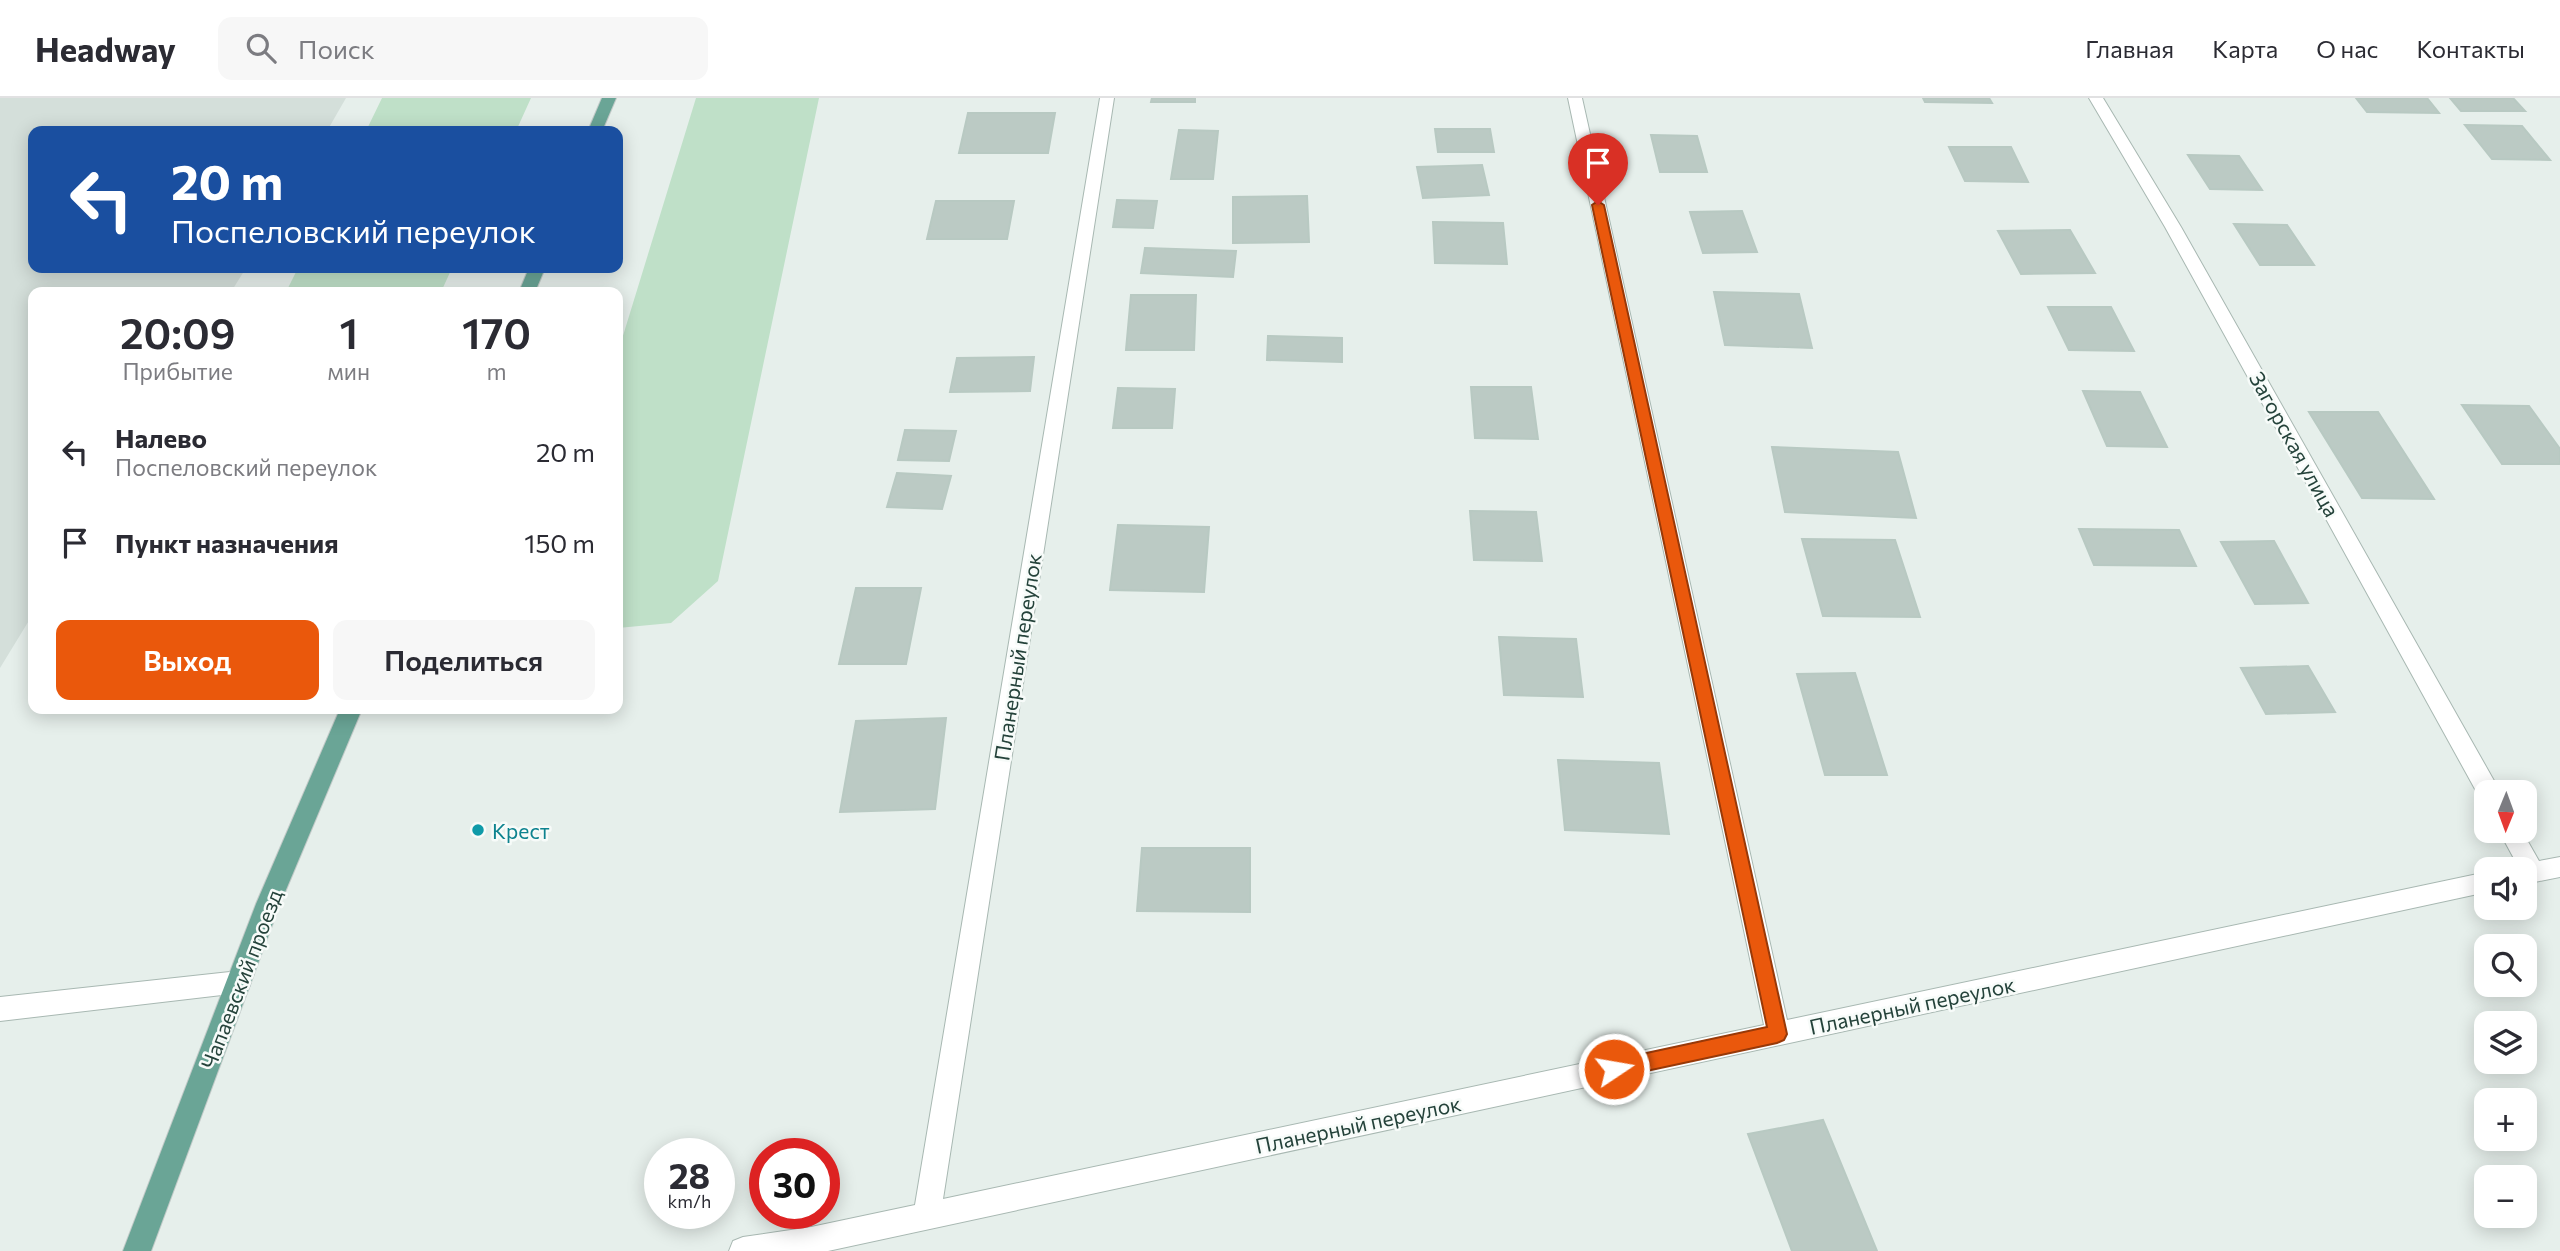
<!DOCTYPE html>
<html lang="ru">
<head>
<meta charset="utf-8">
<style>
	body { margin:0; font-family:Commissioner,sans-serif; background:#f7f7f7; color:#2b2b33; height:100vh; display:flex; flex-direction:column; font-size:26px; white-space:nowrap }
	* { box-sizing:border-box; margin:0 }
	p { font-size:23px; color:#7c7c81 }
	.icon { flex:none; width:38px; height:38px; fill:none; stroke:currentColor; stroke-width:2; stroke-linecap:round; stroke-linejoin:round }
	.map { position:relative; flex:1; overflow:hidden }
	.details { position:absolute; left:28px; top:189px; width:595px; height:427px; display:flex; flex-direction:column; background:#fff; border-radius:14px; box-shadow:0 4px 18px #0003 }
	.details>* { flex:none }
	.banner { position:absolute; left:28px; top:28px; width:595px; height:147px; border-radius:14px; box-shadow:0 4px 18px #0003; background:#1a4fa0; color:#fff; overflow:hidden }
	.needle { width:46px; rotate:181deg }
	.buttons { position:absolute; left:2474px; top:682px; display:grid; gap:14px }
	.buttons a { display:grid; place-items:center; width:63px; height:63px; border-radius:14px; background:#fff; box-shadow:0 4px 18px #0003; font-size:35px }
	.speed { position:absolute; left:644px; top:1040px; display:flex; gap:14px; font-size:35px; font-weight:700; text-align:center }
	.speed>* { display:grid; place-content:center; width:91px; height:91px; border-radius:50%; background:#fff; box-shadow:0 4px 18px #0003; line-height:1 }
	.speed small { font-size:18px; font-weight:400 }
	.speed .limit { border:10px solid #d22; background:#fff; color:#111 }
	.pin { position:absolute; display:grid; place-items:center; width:60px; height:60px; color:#fff; margin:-72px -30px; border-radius:50% 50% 50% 0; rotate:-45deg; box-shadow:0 0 7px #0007 }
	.pin .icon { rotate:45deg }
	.me { position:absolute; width:77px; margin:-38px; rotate:78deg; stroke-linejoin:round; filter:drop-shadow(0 0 5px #0008) }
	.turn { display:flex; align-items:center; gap:24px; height:147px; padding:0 28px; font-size:32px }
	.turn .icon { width:91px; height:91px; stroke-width:2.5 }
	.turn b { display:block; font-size:49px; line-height:60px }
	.eta { display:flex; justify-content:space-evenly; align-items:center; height:119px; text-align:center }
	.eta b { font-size:42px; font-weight:600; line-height:49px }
	.primary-button { display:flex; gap:14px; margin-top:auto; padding:14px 28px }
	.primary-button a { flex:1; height:80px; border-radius:14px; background:#ea580c; color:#fff; font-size:28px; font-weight:600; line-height:80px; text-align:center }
	.primary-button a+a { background:#f7f7f7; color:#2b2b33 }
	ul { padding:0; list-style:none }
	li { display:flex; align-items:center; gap:21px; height:91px; padding:0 28px }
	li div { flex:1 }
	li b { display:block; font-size:26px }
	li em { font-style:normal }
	header { display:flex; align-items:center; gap:42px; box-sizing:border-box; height:98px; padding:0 35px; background:#fff; border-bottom:2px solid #e1e1e2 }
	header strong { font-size:33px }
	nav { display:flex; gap:38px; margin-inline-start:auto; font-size:24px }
	.search { width:490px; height:63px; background:#f7f7f7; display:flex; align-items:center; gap:18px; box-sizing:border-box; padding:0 24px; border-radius:14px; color:#7c7c81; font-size:26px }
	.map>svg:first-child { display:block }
	.built { fill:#d4dfda }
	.green { fill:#bfe0c8 }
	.building { fill:#bbcac4; stroke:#b8c9c2; stroke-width:2 }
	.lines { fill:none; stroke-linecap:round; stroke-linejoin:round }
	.service-casing { stroke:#a8b8b2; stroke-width:2 }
	.minor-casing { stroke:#a8b8b2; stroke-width:2 }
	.primary-casing { stroke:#c2cac8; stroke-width:2 }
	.service { fill:#fff; fill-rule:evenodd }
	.minor { fill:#fff; fill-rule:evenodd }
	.primary { fill:#6aa596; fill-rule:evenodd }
	.route { fill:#ea580c; stroke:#983908; stroke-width:2 }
	.culture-dot { fill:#0f9aa8; stroke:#f7fbf9; stroke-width:2.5 }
	.labels { text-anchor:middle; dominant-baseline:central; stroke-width:5; stroke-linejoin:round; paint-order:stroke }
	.street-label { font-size:21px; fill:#24423a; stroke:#f7fbf9 }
	.culture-label { font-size:21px; fill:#0d838f; stroke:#f7fbf9; text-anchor:start }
</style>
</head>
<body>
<header>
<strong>Headway</strong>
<div class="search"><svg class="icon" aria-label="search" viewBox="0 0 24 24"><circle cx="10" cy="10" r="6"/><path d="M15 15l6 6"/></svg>Поиск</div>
<nav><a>Главная</a><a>Карта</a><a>О нас</a><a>Контакты</a></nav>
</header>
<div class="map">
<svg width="2560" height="1153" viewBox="0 0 2560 1153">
	<rect width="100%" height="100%" fill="#e6efeb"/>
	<path class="built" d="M0,0H346L327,33H33V170H246L231,194H33V516L0,570Z"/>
	<path class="green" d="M382,0H531L516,33H366Z
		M696,0H819L718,483L671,525L618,530V254Z
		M298,170H452L441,194H286Z"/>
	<path class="building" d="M1152,0H1195V4H1151Z
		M1923,0H1989L1992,5L1925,4Z
		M2356,0H2427L2439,15L2367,14Z
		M2450,0H2513L2525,13H2461Z
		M968,15H1055L1048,55H959Z
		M2465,27L2522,28L2550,62L2492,61Z
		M1435,31H1490L1494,54H1438Z
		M1179,32L1218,33L1213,81H1171Z
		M1651,37L1697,38L1707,74H1660Z
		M1949,49H2011L2028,84L1965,83Z
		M2188,57L2239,58L2262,92L2210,91Z
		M1482,67L1489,97L1423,100L1417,69Z
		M1307,98L1309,144L1233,145V99Z
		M1117,102L1157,103L1153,130L1113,129Z
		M936,103H1014L1007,141H927Z
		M1742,113L1757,154L1703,155L1690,114Z
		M1433,124L1503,125L1507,166L1435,165Z
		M2234,126L2287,127L2314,167H2260Z
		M2070,132L2095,175L2021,176L1998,133Z
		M1145,150L1236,153L1233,179L1141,175Z
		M1714,194L1799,196L1812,250L1725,247Z
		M1131,197H1196L1194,252H1126Z
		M2048,209H2111L2134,253L2069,252Z
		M1268,238L1342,240V264L1267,262Z
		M1034,259L1030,293L950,294L957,260Z
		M1471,289H1531L1538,341L1475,340Z
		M1118,290L1175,291L1172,330H1113Z
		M2083,293L2140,294L2167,349L2107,348Z
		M2462,307L2529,308L2560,351V366H2502Z
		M2309,314H2378L2434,401L2362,400Z
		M905,332L956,333L949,363L898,362Z
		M1772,349L1898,354L1916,420L1785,414Z
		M897,375L951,378L942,411L887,409Z
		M1470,413L1536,414L1542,463L1474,462Z
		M1118,427L1209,429L1204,494L1110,492Z
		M2079,431L2179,432L2196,468L2094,467Z
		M1802,441L1895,442L1920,519L1823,518Z
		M2274,443L2308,505L2255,506L2221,444Z
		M856,490H921L906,566H839Z
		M1499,539L1576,541L1583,599L1504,597Z
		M2308,568L2335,614L2266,616L2241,570Z
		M1855,575L1887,677H1825L1797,576Z
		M946,620L935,711L840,714L856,623Z
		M1558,662L1659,665L1669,736L1565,732Z
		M1142,750H1250V814L1137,813Z
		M1823,1022L1877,1153H1792L1748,1036Z"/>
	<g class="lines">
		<g class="service-casing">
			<path id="service" d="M239,873L248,876L251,884L248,892L239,895L0,923V899Z"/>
		</g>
		<g class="minor-casing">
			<path id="minor" d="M1100,0H1114L943,1101L1764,927L1568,0H1582L1787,922L2487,774V794L828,1153H729L733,1143L743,1139L811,1129L915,1107Z
				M2089,0H2103L2181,129L2497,688L2500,695H2487V704L2481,702L2165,129Z
				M2499,733H2522L2539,763L2560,759V779L2525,786V772H2515L2518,768Z"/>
		</g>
		<g class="primary-casing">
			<path id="primary" d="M602,0H616L602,33H588Z
				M529,170H545L535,194H519Z
				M340,611H362L280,806L151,1153H123L256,806Z"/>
		</g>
		<use href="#service" class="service"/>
		<use href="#minor" class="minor"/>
		<use href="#primary" class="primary"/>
	</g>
	<path class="route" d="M1598,103L1604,107L1787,936L1784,942L1777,945L1614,980L1608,978L1605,971L1608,964L1614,962L1767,929L1592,107Z"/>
	<circle class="culture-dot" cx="478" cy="732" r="7"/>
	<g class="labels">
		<g class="street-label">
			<text transform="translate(2295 346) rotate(61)">Загорская улица</text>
			<text transform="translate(1017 559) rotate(-81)">Планерный переулок</text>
			<text transform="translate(241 881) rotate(-69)">Чапаевский проезд</text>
			<text transform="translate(1912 907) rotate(-12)">Планерный переулок</text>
			<text transform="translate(1358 1026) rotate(-12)">Планерный переулок</text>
		</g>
		<g class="culture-label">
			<text x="492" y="732">Крест</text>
		</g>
	</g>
</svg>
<div class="buttons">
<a><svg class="needle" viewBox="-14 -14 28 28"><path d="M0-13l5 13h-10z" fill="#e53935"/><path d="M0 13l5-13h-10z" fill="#7c7c81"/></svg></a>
<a><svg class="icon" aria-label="sound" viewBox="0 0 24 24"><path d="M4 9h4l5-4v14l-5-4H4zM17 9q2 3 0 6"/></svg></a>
<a><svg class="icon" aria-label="search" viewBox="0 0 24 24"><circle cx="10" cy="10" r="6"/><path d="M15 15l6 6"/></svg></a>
<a><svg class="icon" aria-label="layers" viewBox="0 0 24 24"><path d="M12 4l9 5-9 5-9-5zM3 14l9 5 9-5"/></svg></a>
<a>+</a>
<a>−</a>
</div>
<div class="speed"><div>28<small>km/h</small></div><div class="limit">30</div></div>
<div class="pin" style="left:1598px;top:107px;background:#d93025"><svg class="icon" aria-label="arrive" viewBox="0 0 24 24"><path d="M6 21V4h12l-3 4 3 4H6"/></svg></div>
<svg class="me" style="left:1614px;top:971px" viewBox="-20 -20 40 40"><circle r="17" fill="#ea580c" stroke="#fff" stroke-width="3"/><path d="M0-11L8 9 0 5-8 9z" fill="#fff"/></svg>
<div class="banner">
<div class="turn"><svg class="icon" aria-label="left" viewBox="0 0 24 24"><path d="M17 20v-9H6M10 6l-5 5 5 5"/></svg><div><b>20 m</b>Поспеловский переулок</div></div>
</div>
<section class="details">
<div class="eta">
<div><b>20:09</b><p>Прибытие</p></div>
<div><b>1</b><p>мин</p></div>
<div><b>170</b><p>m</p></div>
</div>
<ul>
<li><svg class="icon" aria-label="left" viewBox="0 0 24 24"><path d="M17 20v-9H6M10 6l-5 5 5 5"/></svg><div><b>Налево</b><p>Поспеловский переулок</p></div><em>20 m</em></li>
<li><svg class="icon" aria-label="arrive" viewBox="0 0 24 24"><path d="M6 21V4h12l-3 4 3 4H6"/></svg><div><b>Пункт назначения</b></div><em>150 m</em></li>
</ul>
<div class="primary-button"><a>Выход</a><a>Поделиться</a></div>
</section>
</div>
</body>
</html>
